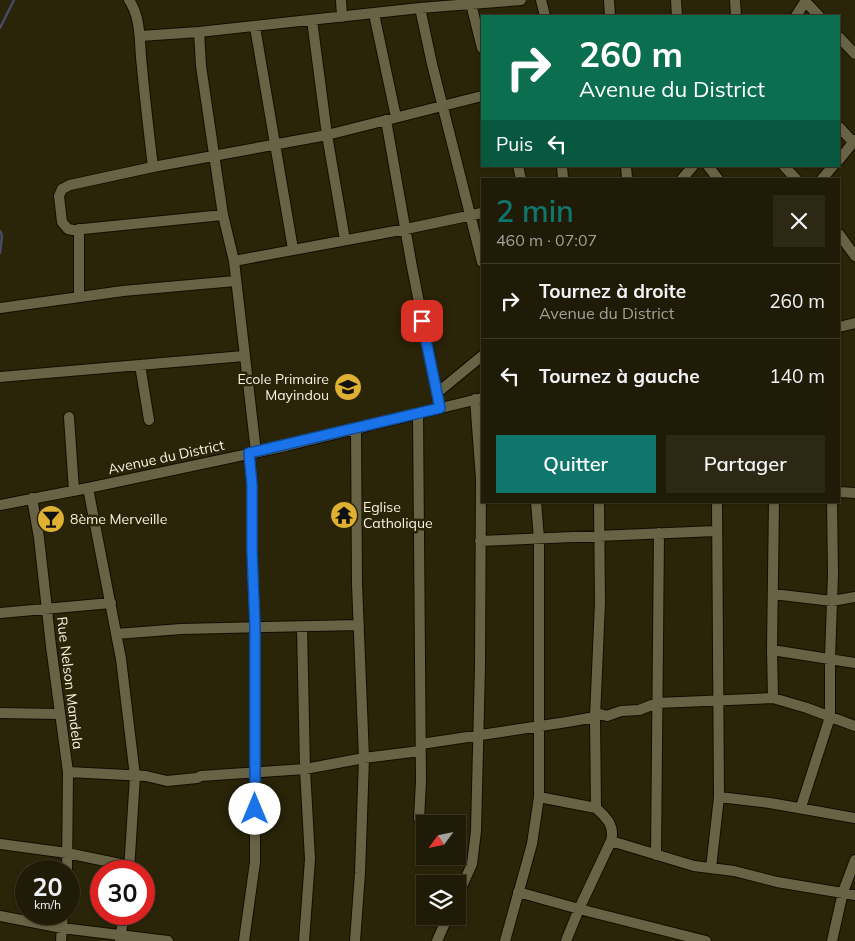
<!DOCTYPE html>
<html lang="fr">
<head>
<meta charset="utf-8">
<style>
	body { margin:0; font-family:Mulish,sans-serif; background:#2d2814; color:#f1f3f6; height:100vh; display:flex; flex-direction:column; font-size:19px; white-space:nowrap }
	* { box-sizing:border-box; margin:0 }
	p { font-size:16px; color:#a2a19b }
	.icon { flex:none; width:28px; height:28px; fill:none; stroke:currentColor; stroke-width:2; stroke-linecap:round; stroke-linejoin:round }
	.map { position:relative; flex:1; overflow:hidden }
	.panel { position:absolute; left:481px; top:178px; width:359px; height:325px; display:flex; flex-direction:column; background:#201b06; border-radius:0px; box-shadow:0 1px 4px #0004,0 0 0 1px #3d3928 }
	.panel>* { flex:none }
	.top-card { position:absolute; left:481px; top:15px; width:359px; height:152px; border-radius:0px; box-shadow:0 1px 4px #0004,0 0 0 1px #3d3928; background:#0b6e4f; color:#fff; overflow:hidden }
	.needle { width:32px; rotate:237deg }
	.tools { position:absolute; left:416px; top:815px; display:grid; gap:10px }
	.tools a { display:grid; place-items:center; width:50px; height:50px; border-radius:0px; background:#201b06; box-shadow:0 1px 4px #0004,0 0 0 1px #3d3928; font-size:25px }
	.speed { position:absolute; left:15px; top:860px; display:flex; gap:10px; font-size:25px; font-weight:700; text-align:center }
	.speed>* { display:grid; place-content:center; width:65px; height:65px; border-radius:50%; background:#201b06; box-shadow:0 1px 4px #0004,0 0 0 1px #3d3928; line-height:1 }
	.speed small { font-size:12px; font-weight:400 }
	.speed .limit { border:8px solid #d22; background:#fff; color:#111 }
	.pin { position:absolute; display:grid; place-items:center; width:42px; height:42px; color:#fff; margin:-21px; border-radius:10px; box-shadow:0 2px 8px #0006 }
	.me { position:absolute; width:55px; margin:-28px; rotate:0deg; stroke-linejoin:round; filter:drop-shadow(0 0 4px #0008) }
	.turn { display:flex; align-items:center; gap:18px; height:105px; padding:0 15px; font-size:22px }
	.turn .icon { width:65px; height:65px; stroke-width:2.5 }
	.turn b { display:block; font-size:35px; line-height:42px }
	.then { display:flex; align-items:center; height:48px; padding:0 15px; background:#0003; gap:10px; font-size:19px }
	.round { display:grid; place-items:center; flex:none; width:52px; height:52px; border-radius:0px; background:#2d2814 }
	.summary { display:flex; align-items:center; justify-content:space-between; height:85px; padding:0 15px }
	h1 { font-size:30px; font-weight:600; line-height:38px; color:#0f766e }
	.action { display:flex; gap:10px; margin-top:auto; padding:10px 15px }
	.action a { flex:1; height:58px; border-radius:0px; background:#0f766e; color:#fff; font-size:20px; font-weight:600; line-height:58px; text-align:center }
	.action a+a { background:#2d2814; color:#f1f3f6 }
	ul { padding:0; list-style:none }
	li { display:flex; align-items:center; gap:15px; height:75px; padding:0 15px; border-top:1px solid #3d3928 }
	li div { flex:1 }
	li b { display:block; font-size:19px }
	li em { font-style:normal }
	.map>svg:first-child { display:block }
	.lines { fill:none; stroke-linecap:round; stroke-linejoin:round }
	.stream { stroke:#4a4a66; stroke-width:2.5 }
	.minor-casing { stroke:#130d00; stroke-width:12 }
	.minor { stroke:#696346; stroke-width:10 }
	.route-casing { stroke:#114b97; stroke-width:12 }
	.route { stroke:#1a73e8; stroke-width:9 }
	.labels { text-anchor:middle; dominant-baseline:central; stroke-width:5; stroke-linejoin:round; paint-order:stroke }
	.poi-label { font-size:14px; fill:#f7f3e3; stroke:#2a2408; text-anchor:start }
	.street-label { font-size:14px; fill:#f7f3e3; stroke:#2a2408 }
</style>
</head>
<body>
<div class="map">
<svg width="855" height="941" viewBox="0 0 855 941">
	<rect width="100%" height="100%" fill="#2a2408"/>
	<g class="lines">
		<path class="stream" d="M0,28L14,0
			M0,231L2,236L0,253"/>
		<g class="minor-casing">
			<path id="minor" d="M129,0C142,19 139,45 142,67C145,100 149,134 153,167
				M341,0L342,17
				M470,0L482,48
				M541,0L545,16
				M609,0L610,16
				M676,0L677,16
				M735,0L736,16
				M805,1L819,16
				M420,8L432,64L482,262
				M374,14L396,117
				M796,16L806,0
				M312,20L327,135L345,240
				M255,27L293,249
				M199,32L201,66L223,215L234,261L256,452
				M140,36L199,32L420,8L521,0
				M839,37L855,54
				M386,120L412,267L437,393
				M839,127L853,142
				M839,160L855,140
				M518,166L521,179
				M562,166L563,179
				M626,166L627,179
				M708,166L718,179
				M784,166L796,179
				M682,179L693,166
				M822,179L833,166
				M223,215L73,230L68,229L62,222L59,196L62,189L70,185L153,167L327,135L482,96
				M839,234L855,256
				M234,261L406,229L482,213
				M79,297V229
				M0,308L123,291L235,281
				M839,327L855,323
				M140,365L149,420
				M0,377L244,356
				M438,398L437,393L482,356
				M418,413L421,781L419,819
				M69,417L74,491
				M88,488L121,659L135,776L129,871
				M839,492L855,493
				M32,498L39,538L51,646L68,772L67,871
				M0,505L88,488L286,446L482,398
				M480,541L716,531
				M773,594L832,601L855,597
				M0,613L111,603
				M302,627L305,769L310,859L304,941
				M116,634L181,629L359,625
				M772,650L855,663
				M773,698L772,650L774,501
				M0,713L60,714
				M421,744L567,722L595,717L600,714L607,716L621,711L639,710L657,703L773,698L807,708L855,726
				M68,772L146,776L167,781L197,778L201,776L305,769L364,758L420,751
				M539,797L596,808
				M719,797L770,803L855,818
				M801,807L830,717V658L833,574L832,501
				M611,841L694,866L734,871L777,882L855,895
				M0,844L67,853L130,866
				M656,855L659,533
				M711,868L719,797L717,501
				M518,892L579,909L706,941
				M458,895L472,864L476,831L480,666L481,479L475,399
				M0,916L62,928L168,941
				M120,940L124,914
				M61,941L63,914
				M244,941L255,862V627L252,551V485L249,453
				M355,941L360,873L364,758L357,584L356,428
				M437,941L448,916
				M505,941L532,844L539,797V539L536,501
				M566,941L579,909L611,841C615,826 607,818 596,808L595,717L600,603L599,501
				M832,941L843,892L855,860"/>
		</g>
		<use href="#minor" class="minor"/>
	</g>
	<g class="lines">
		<g class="route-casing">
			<path id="route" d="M255,809V627L252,551V485L249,453L440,408L422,321"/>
		</g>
		<use href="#route" class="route"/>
	</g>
	<defs>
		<g id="school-disc" transform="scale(1.4375)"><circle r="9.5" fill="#deb133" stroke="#2a2408"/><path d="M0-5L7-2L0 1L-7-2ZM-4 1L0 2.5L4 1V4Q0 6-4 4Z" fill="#111"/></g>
		<g id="temple-disc" transform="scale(1.4375)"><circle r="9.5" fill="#deb133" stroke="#2a2408"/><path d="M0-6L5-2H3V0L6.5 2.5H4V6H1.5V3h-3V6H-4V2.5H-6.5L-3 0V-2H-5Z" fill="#111"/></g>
		<g id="bar-disc" transform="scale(1.4375)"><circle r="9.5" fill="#deb133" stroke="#2a2408"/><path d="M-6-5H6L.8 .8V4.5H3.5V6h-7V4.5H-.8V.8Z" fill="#111"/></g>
	</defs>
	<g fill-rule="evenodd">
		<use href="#school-disc" x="348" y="387"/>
		<use href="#temple-disc" x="344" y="515"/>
		<use href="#bar-disc" x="51" y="519"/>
	</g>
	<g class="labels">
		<g class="poi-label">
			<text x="329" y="379" text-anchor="end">Ecole Primaire<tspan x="329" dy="16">Mayindou</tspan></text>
			<text x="363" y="507">Eglise<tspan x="363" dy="16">Catholique</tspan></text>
			<text x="70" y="519">8ème Merveille</text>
		</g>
		<g class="street-label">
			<text transform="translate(166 457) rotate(-12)">Avenue du District</text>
			<text transform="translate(70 683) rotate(83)">Rue Nelson Mandela</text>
		</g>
	</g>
</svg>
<div class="tools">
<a><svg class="needle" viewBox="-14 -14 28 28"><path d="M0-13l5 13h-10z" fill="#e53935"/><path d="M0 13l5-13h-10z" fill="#a2a19b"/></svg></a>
<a><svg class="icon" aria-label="layers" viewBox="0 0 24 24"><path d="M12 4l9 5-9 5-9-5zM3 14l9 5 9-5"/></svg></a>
</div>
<div class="speed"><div>20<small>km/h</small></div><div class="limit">30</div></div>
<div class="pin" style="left:422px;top:321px;background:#d93025"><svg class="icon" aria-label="arrive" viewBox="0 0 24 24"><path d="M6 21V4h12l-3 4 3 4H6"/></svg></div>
<svg class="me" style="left:255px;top:809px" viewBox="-20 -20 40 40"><circle r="19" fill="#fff"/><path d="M0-13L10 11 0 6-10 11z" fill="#1a73e8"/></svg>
<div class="top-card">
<div class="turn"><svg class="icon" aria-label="right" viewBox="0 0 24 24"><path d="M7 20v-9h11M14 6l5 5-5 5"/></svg><div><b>260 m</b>Avenue du District</div></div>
<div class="then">Puis<svg class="icon" aria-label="left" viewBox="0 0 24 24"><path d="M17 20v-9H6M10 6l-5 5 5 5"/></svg></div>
</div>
<section class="panel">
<div class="summary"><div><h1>2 min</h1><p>460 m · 07:07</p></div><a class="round"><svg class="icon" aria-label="close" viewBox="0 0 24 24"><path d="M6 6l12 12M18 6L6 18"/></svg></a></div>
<ul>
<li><svg class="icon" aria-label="right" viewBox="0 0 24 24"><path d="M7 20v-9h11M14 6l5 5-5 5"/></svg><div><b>Tournez à droite</b><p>Avenue du District</p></div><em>260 m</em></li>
<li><svg class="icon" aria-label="left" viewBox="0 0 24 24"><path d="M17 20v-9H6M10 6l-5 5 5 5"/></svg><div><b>Tournez à gauche</b></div><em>140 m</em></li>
</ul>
<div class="action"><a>Quitter</a><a>Partager</a></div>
</section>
</div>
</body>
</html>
